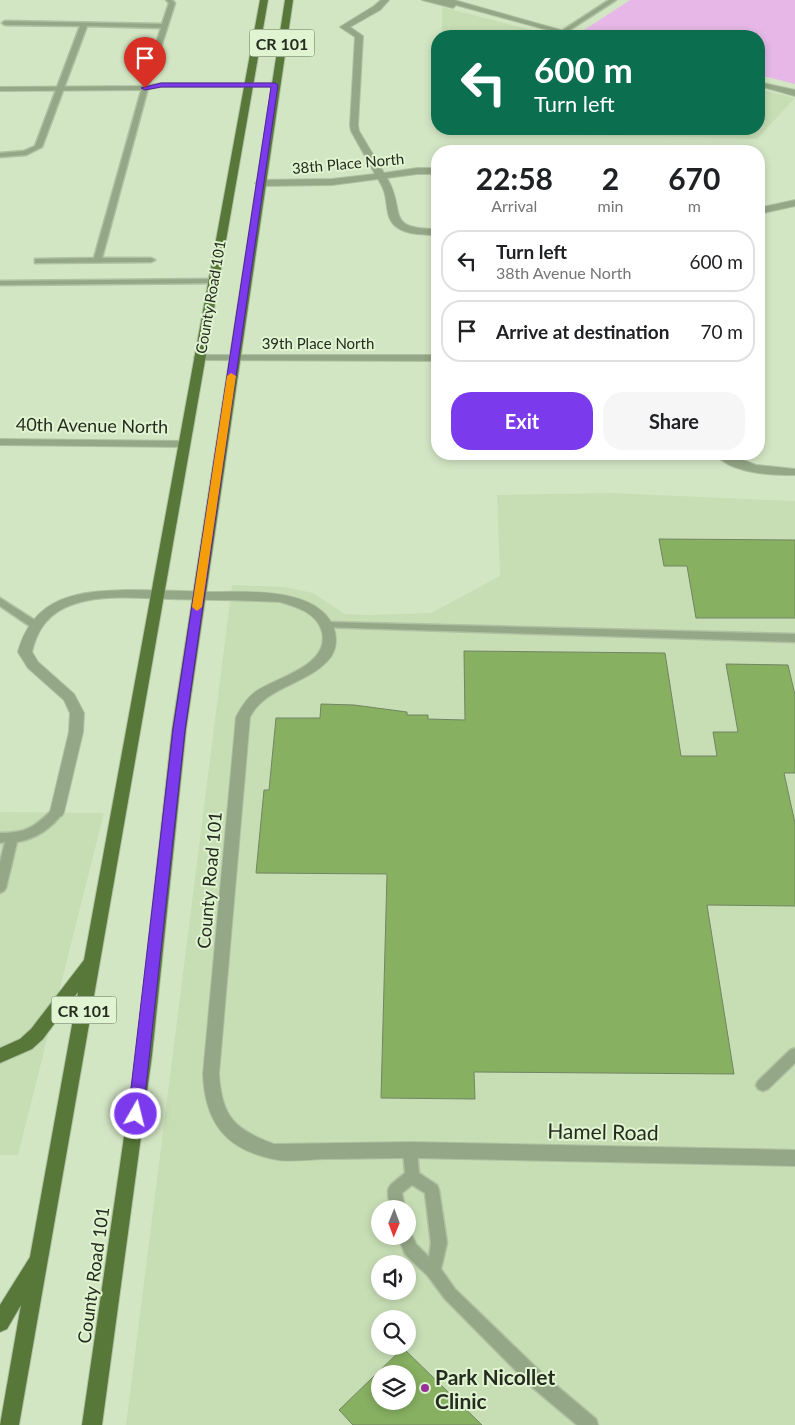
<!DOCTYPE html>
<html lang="en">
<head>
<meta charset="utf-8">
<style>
	body { margin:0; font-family:Lato,sans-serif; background:#f6f6f6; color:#202124; height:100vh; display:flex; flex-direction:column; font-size:19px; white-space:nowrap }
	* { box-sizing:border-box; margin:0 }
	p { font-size:16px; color:#757577 }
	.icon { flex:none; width:28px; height:28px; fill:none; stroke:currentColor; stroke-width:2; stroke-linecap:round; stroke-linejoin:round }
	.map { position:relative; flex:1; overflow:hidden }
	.panel { position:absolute; left:431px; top:145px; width:334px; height:315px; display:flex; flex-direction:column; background:#fff; border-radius:20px; box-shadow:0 2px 8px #0003 }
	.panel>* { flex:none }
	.top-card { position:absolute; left:431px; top:30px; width:334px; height:105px; border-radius:20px; box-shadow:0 2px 8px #0003; background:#0b6e4f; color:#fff; overflow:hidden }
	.needle { width:32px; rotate:181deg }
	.tools { position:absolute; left:371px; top:1200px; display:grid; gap:10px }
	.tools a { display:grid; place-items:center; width:45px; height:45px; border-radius:50%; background:#fff; box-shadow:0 2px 8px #0003; font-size:25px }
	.pin { position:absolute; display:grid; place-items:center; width:42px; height:42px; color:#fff; margin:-51px -21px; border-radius:50% 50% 50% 0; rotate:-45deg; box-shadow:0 0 5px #0007 }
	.pin .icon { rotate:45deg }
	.me { position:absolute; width:55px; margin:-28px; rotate:8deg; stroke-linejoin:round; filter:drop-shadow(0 0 4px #0008) }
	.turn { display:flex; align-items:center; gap:18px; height:105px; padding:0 20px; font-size:22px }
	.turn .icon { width:65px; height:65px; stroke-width:2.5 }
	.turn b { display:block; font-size:35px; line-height:42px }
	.eta { display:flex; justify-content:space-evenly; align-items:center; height:85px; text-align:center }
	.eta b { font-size:30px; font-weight:700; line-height:35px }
	.cta { display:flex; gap:10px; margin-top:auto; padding:10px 20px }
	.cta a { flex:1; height:58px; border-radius:20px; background:#7c3aed; color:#fff; font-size:20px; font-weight:700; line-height:58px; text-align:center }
	.cta a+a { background:#f6f6f6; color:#202124 }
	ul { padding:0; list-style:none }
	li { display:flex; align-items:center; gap:15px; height:62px; margin:0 10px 8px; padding:0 10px; border:2px solid #e0e0e0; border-radius:20px }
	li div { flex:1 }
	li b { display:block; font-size:19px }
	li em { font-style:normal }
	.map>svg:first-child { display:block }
	.built { fill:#c7deb5; fill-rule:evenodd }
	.green { fill:#e7b8e7 }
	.building { fill:#87b061; stroke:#738465; fill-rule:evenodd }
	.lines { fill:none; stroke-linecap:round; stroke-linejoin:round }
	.service-casing { stroke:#b0c1a3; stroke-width:3 }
	.minor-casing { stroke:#b0c1a3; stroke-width:2 }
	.tertiary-casing { stroke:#b0c1a3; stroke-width:2 }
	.primary-casing { stroke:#b0c1a3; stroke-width:2 }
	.service { fill:#94a786; fill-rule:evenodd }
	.minor { fill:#94a786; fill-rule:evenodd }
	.tertiary { fill:#94a786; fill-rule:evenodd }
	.primary { fill:#577838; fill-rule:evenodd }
	.route { fill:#7c3aed; stroke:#51269a }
	.slow { fill:#f59e0b }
	.poi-dot { fill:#963299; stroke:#e0f4d1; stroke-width:2 }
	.labels { text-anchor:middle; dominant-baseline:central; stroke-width:4; stroke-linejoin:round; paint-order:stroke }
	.far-street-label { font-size:15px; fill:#252c1f; stroke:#e0f4d1 }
	.shield { fill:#e0f4d1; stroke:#5d6854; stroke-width:1 }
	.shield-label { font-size:16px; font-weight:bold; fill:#252c1f }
	.street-label { font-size:18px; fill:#252c1f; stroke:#e0f4d1 }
	.near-street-label { font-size:21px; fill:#252c1f; stroke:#e0f4d1 }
	.near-poi-label { font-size:21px; font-weight:bold; fill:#252c1f; stroke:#e0f4d1; text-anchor:start }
</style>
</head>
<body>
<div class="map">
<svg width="795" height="1425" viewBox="0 0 795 1425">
	<rect width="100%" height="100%" fill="#d3e6c4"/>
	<path class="built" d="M442,7L555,36H442Z
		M759,89L795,98L757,139L698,137L442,133V129H759Z
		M612,493L795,501V1425H126L232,585L285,587L313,593L345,614L365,615L431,613L500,576L497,495ZM380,1209H408V1236H380ZM380,1264H408V1291H380ZM380,1319H408V1346H380ZM380,1374H408V1401H380Z
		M0,812L104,813L18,1155H0Z"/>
	<path class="green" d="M630,0H795V84L759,75V36H609L584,30Z"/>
	<path class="building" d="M659,539L795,540V618H696L687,566H664Z
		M464,651L665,653L681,756H717L713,732H738L726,664L788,665L795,695V773H784L795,823V906L707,905L734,1074L474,1072L475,1099L381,1098L387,874L256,873L264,790H269L276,718H320L321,704L354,705L407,712V715H428V719L465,720Z
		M403,1348L482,1425H353L339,1410ZM380,1374H408V1401H380Z"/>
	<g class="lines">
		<g class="service-casing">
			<path id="service" d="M166,0H172L175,3L148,88L102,258H151L155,260L151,262L35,263V259H38L94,258L142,88L161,28L87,26L42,147L26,155L0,157V153L24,151L35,146L80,26L5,25L2,23L5,21L162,24L169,3Z
				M609,0H616L565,33L560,32Z
				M213,279L217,281L216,283L0,285V281Z
				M0,598L39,623L40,625L39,627H31L0,606Z
				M326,622L795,634V642L322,627L321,625Z
				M57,808L61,809L63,812C53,828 35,839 17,842L6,888L4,891L0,893V862L5,842L0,843V833C27,833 34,827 53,809Z
				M795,1048V1063L768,1089L763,1091L758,1089L756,1085L758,1081L790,1050Z
				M410,1144L415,1145L417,1150L419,1173L437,1185L439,1190L447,1243L441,1269L455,1289L545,1376L596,1419L598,1425H577L533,1388L445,1299L428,1276L405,1254L398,1236H408V1230L410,1231L416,1244L429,1257L431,1243L425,1193L412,1185L402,1193L405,1209H391C385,1185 387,1188 405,1173L403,1150L405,1145Z"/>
		</g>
		<g class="minor-casing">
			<path id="minor" d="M381,0H389L380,10L350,27L363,36L358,125L359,131L384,173L417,168H438V174H417L387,178C407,212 383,229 438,229V235C420,235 392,235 388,213C385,198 387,193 378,179L332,185L260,186L255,183L260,180L332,179L375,174L351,131L350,125L355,37L340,27L374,6Z
				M161,83H275L279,85L275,87H161L145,90L0,91V87L145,86Z
				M795,200V206L759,214V208Z
				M199,355H438V361L195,360L194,358L195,356Z
				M0,439L184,441L190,444L184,447L0,445Z
				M715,454H728L756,465L795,469V475C771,475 732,474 715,454Z
				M130,590C157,590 183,591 210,592C246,592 323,586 335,632C337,641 336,649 331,657C309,685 267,685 250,717L219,1074C222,1117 234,1129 274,1144L410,1142L416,1144L419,1150L416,1156L410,1158C382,1158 354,1159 326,1159C310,1159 289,1163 273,1159C225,1149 205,1122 203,1074L236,717C241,708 246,699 255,692C276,677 330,666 322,632C317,613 297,607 280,602C243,600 206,600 170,599C136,598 95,593 64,608C45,618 37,632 32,652L38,662L74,694L84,713L83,732L64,812L62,816L57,817L52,816L50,812L69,732L70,713L64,700L28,668L18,652C34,595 79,591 130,590Z"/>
		</g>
		<g class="tertiary-casing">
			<path id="tertiary" d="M422,0H454L582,36H570L456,5L453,8Z
				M759,82L795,90V96L759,86Z
				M410,1142L795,1150V1166L410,1158L404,1156L401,1150L404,1144Z"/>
		</g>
		<g class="primary-casing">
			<path id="primary" d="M260,0H268L19,1425H0L21,1305L7,1329L0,1332V1305L30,1257L78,992L43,1039L32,1049L0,1063V1048L20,1039L31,1029L84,960Z
				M285,0H293L186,730L152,1055L102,1425H82L136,1055L172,730Z"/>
		</g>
		<use href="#service" class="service"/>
		<use href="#minor" class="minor"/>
		<use href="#tertiary" class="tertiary"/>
		<use href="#primary" class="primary"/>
	</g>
	<path class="route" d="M161,83H275L278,85L185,730L143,1114L141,1118L136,1120L131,1118L128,1114L173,730L271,87H161L145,90L141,88Z"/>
	<path class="slow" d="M231,373L236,376L202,607L197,611L192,607L227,376Z"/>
	<circle class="poi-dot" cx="425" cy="1388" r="5"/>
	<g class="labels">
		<g class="far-street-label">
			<text transform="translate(348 163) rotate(-5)">38th Place North</text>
			<text transform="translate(210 297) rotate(-80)">County Road 101</text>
			<text x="318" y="343">39th Place North</text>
		</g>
		<g class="shield">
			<rect x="249.5" y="29.5" width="65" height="27" rx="4"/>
			<rect x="51.5" y="996.5" width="65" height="27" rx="4"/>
		</g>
		<g class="shield-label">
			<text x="282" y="43">CR 101</text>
			<text x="84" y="1010">CR 101</text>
		</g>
		<g class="street-label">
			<text transform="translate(92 425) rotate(1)">40th Avenue North</text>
			<text transform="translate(209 880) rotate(-85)">County Road 101</text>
			<text transform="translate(93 1275) rotate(-82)">County Road 101</text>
		</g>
		<g class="near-street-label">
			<text transform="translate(603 1131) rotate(1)">Hamel Road</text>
		</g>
		<g class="near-poi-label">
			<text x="435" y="1376">Park Nicollet<tspan x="435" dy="24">Clinic</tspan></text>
		</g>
	</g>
</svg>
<div class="tools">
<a><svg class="needle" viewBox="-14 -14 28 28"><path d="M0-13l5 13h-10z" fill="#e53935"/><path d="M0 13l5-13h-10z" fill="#757577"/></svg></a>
<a><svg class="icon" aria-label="sound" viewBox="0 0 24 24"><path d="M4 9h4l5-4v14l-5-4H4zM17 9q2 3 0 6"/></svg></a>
<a><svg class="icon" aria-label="search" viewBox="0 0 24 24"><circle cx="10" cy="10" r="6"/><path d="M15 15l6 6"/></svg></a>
<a><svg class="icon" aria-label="layers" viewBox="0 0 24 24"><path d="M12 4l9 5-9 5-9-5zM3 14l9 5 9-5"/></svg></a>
</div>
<div class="pin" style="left:145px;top:88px;background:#d93025"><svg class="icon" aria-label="arrive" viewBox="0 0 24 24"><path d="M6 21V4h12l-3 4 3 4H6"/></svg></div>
<svg class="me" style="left:136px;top:1114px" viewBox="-20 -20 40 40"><circle r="17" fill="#7c3aed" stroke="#fff" stroke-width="3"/><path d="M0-11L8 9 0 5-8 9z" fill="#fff"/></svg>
<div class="top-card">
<div class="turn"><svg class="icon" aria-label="left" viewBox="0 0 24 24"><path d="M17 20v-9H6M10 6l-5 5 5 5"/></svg><div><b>600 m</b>Turn left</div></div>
</div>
<section class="panel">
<div class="eta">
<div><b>22:58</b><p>Arrival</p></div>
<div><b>2</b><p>min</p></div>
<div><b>670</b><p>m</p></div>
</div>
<ul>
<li><svg class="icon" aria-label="left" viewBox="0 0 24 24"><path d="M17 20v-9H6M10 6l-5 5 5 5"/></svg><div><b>Turn left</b><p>38th Avenue North</p></div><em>600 m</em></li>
<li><svg class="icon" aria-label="arrive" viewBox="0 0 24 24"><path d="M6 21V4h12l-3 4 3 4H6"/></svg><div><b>Arrive at destination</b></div><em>70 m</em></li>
</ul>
<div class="cta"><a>Exit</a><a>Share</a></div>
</section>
</div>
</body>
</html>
